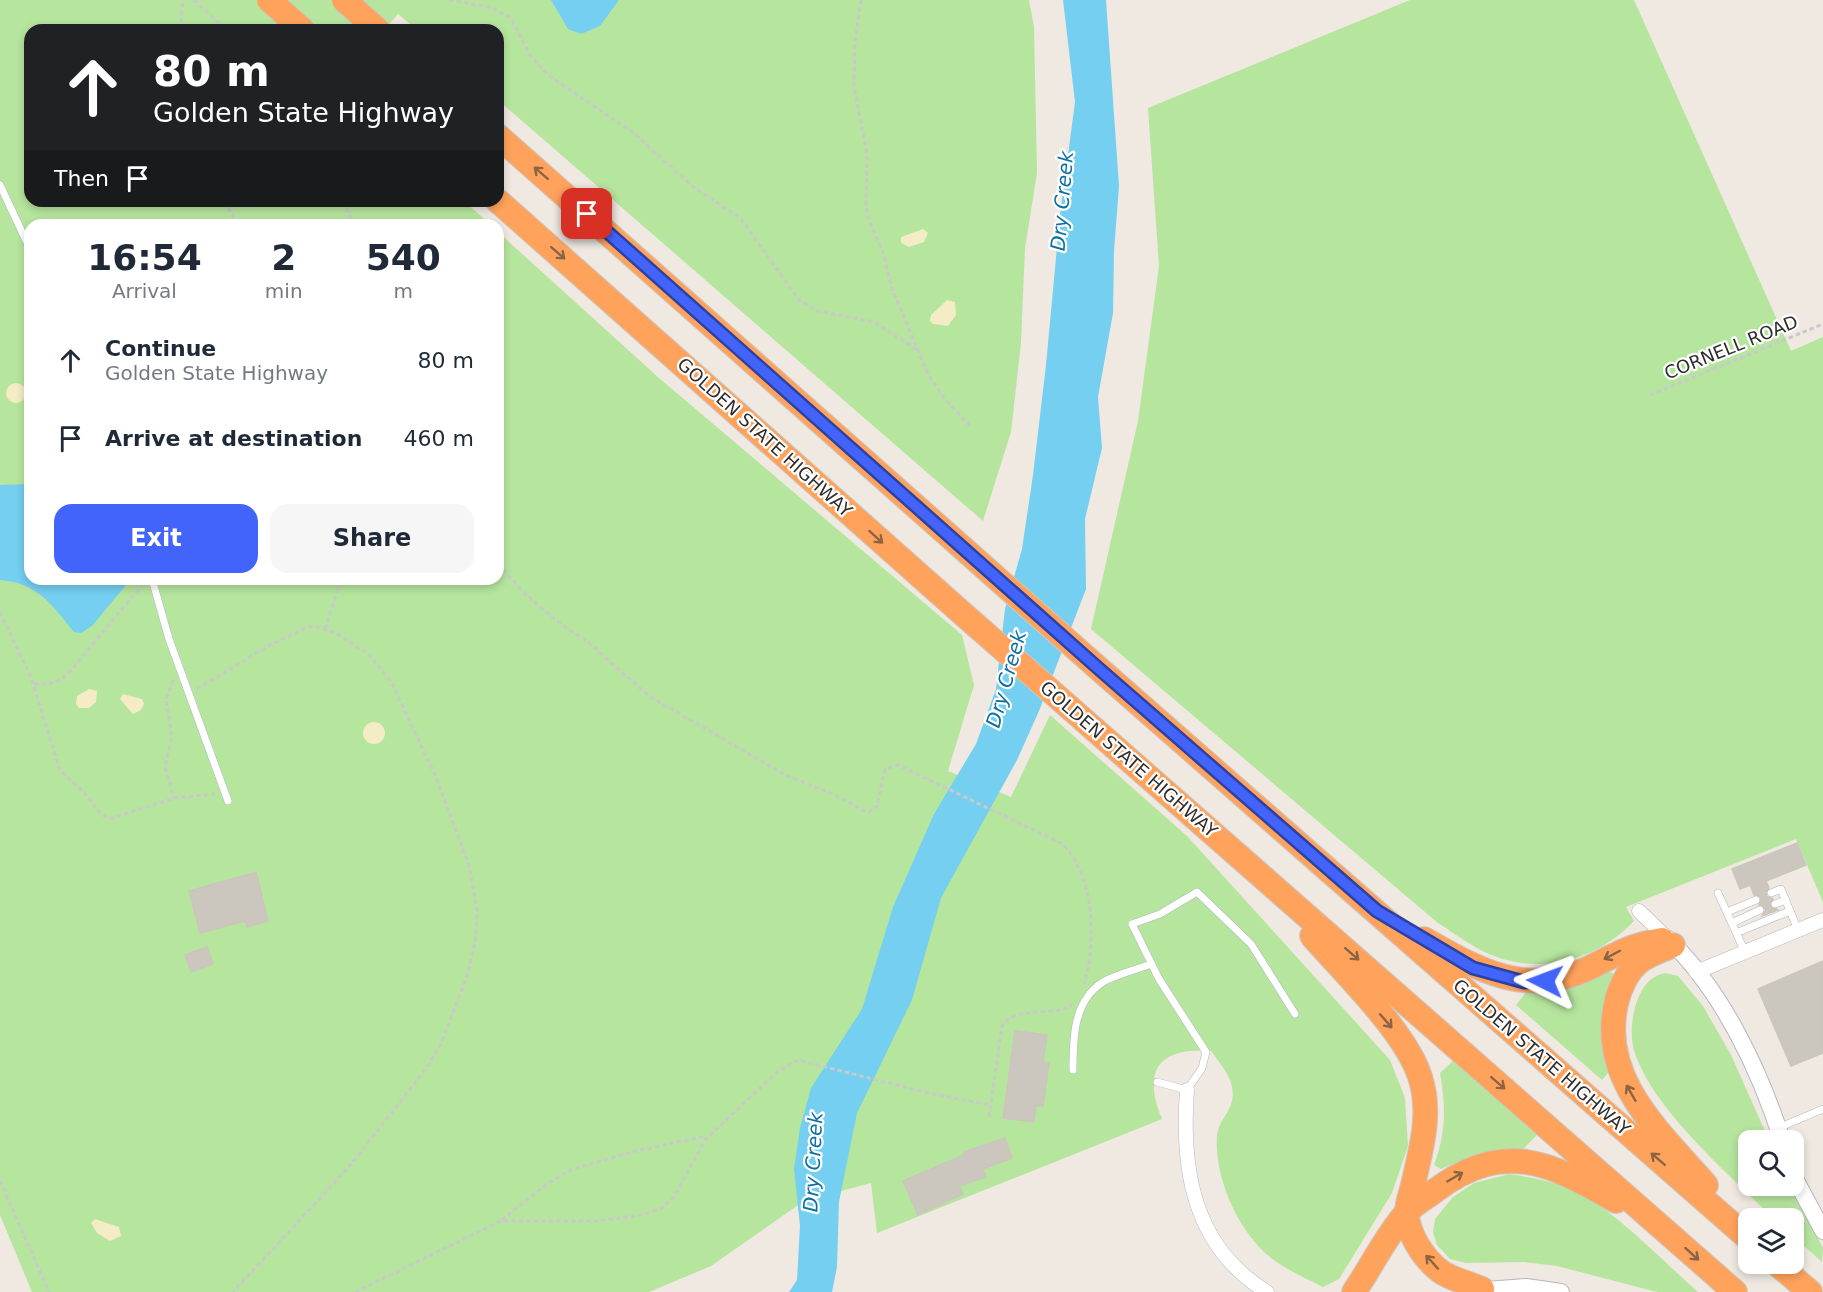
<!DOCTYPE html>
<html lang="en">
<head>
<meta charset="utf-8">
<style>
	body { margin:0; font-family:"DejaVu Sans",sans-serif; background:#f6f6f7; color:#1f2937; height:100vh; display:flex; flex-direction:column; font-size:22px; white-space:nowrap }
	* { box-sizing:border-box; margin:0 }
	p { font-size:20px; color:#747a83 }
	.icon { flex:none; width:33px; height:33px; fill:none; stroke:currentColor; stroke-width:2; stroke-linecap:round; stroke-linejoin:round }
	.map { position:relative; flex:1; overflow:hidden }
	.sheet { position:absolute; left:24px; top:219px; width:480px; height:366px; display:flex; flex-direction:column; background:#fff; border-radius:18px; box-shadow:0 3px 9px #0003 }
	.sheet>* { flex:none }
	.top-card { position:absolute; left:24px; top:24px; width:480px; height:183px; border-radius:18px; box-shadow:0 3px 9px #0003; background:#202124; color:#fff; overflow:hidden }
	.controls { position:absolute; left:1738px; top:1130px; display:grid; gap:12px }
	.controls a { display:grid; place-items:center; width:66px; height:66px; border-radius:12px; background:#fff; box-shadow:0 3px 9px #0003; font-size:30px }
	.pin { position:absolute; display:grid; place-items:center; width:51px; height:51px; color:#fff; margin:-26px; border-radius:12px; box-shadow:0 3px 9px #0006 }
	.me { position:absolute; width:66px; margin:-33px; rotate:273deg; stroke-linejoin:round; filter:drop-shadow(0 0 4px #0008) }
	.turn { display:flex; align-items:center; gap:21px; height:126px; padding:0 30px; font-size:27px }
	.turn .icon { width:78px; height:78px; stroke-width:2.5 }
	.turn b { display:block; font-size:42px; line-height:51px }
	.then { display:flex; align-items:center; height:57px; padding:0 30px; background:#0003; gap:12px; font-size:22px }
	.eta { display:flex; justify-content:space-evenly; align-items:center; height:102px; text-align:center }
	.eta b { font-size:36px; font-weight:800; line-height:42px }
	.action { display:flex; gap:12px; margin-top:auto; padding:12px 30px }
	.action a { flex:1; height:69px; border-radius:18px; background:#4264fb; color:#fff; font-size:24px; font-weight:800; line-height:69px; text-align:center }
	.action a+a { background:#f6f6f7; color:#1f2937 }
	ul { padding:0; list-style:none }
	li { display:flex; align-items:center; gap:18px; height:78px; padding:0 30px }
	li div { flex:1 }
	li b { display:block; font-size:22px }
	li em { font-style:normal }
	.map>svg:first-child { display:block }
	.green { fill:#b6e59e }
	.sand { fill:#f3ecc5 }
	.water { fill:#75cff0 }
	.building { fill:#cbc7bf; stroke:#cbc5ba; stroke-width:1.5 }
	.lines { fill:none; stroke-linecap:round; stroke-linejoin:round }
	.service-casing { stroke:#b4b7c1; stroke-width:8 }
	.minor-casing { stroke:#b4b7c1; stroke-width:15 }
	.tertiary-casing { stroke:#b4b7c1; stroke-width:18 }
	.motorway-casing { stroke:#c9c9c9; stroke-width:26 }
	.path { stroke:#c9c9c9; stroke-width:3; stroke-dasharray:4.5 3; stroke-linecap:butt }
	.service { stroke:#fff; stroke-width:7 }
	.minor { stroke:#fff; stroke-width:14 }
	.tertiary { stroke:#fff; stroke-width:16 }
	.motorway { stroke:#ffa35c; stroke-width:24 }
	.motorway-bridge-casing { stroke:#c9c9c9; stroke-width:26; stroke-linecap:butt }
	.motorway-bridge { stroke:#ffa35c; stroke-width:24 }
	.oneway { stroke:#8c6343 }
	.route-casing { stroke:#2b41a3; stroke-width:15 }
	.route { stroke:#4264fb; stroke-width:10 }
	.labels { text-anchor:middle; dominant-baseline:central; stroke-width:4.5; stroke-linejoin:round; paint-order:stroke }
	.street-label { font-size:18px; fill:#2e2e2e; stroke:#fff }
	.water-label { font-size:20px; font-style:italic; fill:#0d6fa3; stroke:#fff }
</style>
</head>
<body>
<div class="map">
<svg width="1823" height="1292" viewBox="0 0 1823 1292">
	<rect width="100%" height="100%" fill="#efe9e1"/>
	<path class="green" d="M0,0H1029L1034,27L1037,173L1025,248L1021,343L1011,432L983,521L498,100V30H417L398,14L384,30H30V201H464L491,225H30V579H498V232L659,378L962,635L974,685L948,771L1011,797L1050,715L1187,836L1390,1060L1405,1098L1408,1146L1392,1193L1339,1279L1323,1287C1305,1278 1287,1270 1271,1258C1238,1232 1214,1177 1217,1136C1218,1125 1223,1120 1228,1111C1241,1087 1225,1070 1211,1051C1158,1047 1142,1071 1162,1119L877,1233L871,1183L804,1201L711,1266L649,1292H32L0,1215Z
		M1410,0H1634L1791,351L1823,337V902L1796,839L1626,907L1634,921C1593,964 1531,978 1477,948C1464,941 1451,931 1438,923L1091,629L1138,421L1159,266L1148,108Z
		M1608,971L1616,975L1613,1067L1602,1080L1516,1005L1528,990C1558,989 1581,984 1608,971Z
		M1665,973L1678,976L1703,1006L1731,1055L1769,1140H1749V1185H1790L1823,1248L1822,1262L1794,1237V1218H1773C1730,1175 1651,1108 1634,1050C1630,1037 1632,1017 1636,1004C1642,988 1648,977 1665,973Z
		M1454,1060L1537,1135L1522,1150C1492,1151 1468,1157 1441,1169L1434,1165C1446,1134 1446,1106 1440,1073Z
		M1510,1174C1533,1178 1555,1181 1577,1192C1613,1209 1666,1264 1698,1292H1657L1557,1266L1524,1262L1466,1263L1450,1259L1437,1245L1433,1232L1435,1219L1453,1197L1474,1183Z"/>
	<path class="sand" d="M923,229L928,233L924,242L909,247L901,243V237Z
		M947,300L955,302L956,315L948,326L933,324L930,321L931,315Z
		M6 393a10 10 0 1 1 20 0a10 10 0 1 1-20 0Z
		M89,689L97,691L96,702L89,708H79L76,704L77,696Z
		M123,694L142,699L144,704L141,710L133,714L120,699Z
		M363 733a11 11 0 1 1 22 0a11 11 0 1 1-22 0Z
		M95,1219L119,1227L121,1236L110,1241L97,1233L91,1223Z"/>
	<path class="water" d="M551,0H619L600,26L581,34L568,29Z
		M1063,0H1106L1119,186L1114,251L1113,313L1098,397L1102,448L1085,519L1086,589L1039,711L1017,760L941,898L912,1000L857,1113L839,1202L837,1267L832,1292H789L797,1280L800,1226L794,1169L800,1128L811,1088L862,1009L893,907L934,814L976,744L996,689L1005,609L1022,549L1033,475L1046,365L1060,215L1075,102Z
		M30,484V579H131L92,626L81,633L74,632C52,605 38,583 0,580V485Z"/>
	<path class="building" d="M1797,843L1806,865L1766,881L1769,888L1766,896L1773,899L1770,906L1778,910L1762,916L1766,910L1759,905L1761,897L1754,895L1750,885L1740,889L1732,869Z
		M256,872L268,921L247,927L245,921L200,933L189,891Z
		M207,947L213,964L191,972L185,955Z
		M1823,961V1053L1791,1066L1758,989Z
		M1015,1031L1047,1035L1043,1062L1049,1063L1043,1106H1036L1034,1122L1003,1118Z
		M1005,1138L1012,1158L983,1169L986,1177L959,1186L963,1194L918,1215L903,1181L964,1155V1152Z"/>
	<g class="lines">
		<g class="service-casing">
			<path id="service" d="M0,185L30,249
				M152,579L169,639L228,801
				M1718,893L1745,952
				M1771,893L1781,889L1798,930
				M1775,904L1786,900
				M1727,912L1756,900
				M1732,923L1760,910
				M1736,933L1790,911
				M1073,1070C1073,1039 1073,1001 1103,982C1117,974 1136,970 1151,964
				M1157,1082L1187,1090L1202,1068L1206,1052L1159,979L1132,924L1160,914L1197,892L1251,944L1295,1014
				M1778,1128L1823,1109"/>
		</g>
		<g class="minor-casing">
			<path id="minor" d="M1639,911L1668,939
				M1696,972L1823,920
				M1187,1090C1181,1169 1193,1247 1267,1292"/>
		</g>
		<g class="tertiary-casing">
			<path id="tertiary" d="M1668,939C1722,990 1760,1071 1782,1140
				M1794,1177L1823,1231
				M1473,1291L1526,1287L1561,1292"/>
		</g>
		<g class="motorway-casing">
			<path id="motorway" d="M498,136L1098,668L1749,1239
				M498,201L963,614L1735,1292
				M1312,936C1344,973 1406,1032 1420,1077C1432,1113 1421,1149 1413,1185C1411,1193 1407,1203 1407,1212C1407,1233 1423,1258 1440,1271C1450,1279 1469,1283 1482,1289
				M1424,939C1478,970 1527,998 1589,968C1620,953 1627,946 1662,940
				M1673,945C1663,950 1650,954 1640,961C1628,970 1619,989 1616,1004C1599,1080 1661,1133 1706,1185
				M1776,1263L1810,1292
				M1354,1292C1371,1267 1387,1234 1407,1212C1415,1203 1427,1197 1436,1190C1504,1139 1551,1163 1616,1201"/>
		</g>
		<path class="path" d="M194,0L226,30
			M449,0L490,7L511,18L530,55L548,75L635,134L692,186L741,219L800,301L818,311L874,322L919,351
			M861,0L855,42L854,86L867,155L866,203L868,219L882,249L892,289L929,376L945,399L970,426
			M181,30L182,6L185,0
			M225,201L237,225
			M344,201L353,225
			M1650,395L1823,324
			M498,564L525,594L562,625L588,642L649,696L787,776L835,795L868,813L877,806L885,769L898,765L1061,843C1095,874 1097,943 1084,984
			M0,612L31,677L60,771L85,793L97,810L107,818H113L174,798L215,794
			M325,629L341,579
			M173,680L166,700L172,737L165,767L174,798
			M34,684L55,683L68,674L142,585
			M197,689L268,646L308,627H317L336,633L369,655L391,681L435,775L469,865L477,911L476,937L467,977L442,1041L426,1069L348,1168L233,1292
			M989,1117L1002,1026C1016,1004 1051,1018 1072,1005
			M0,1181L49,1292
			M502,1220L547,1184L572,1169L636,1151L706,1136
			M355,1292L501,1221H597L643,1215L662,1208L674,1197L705,1140L777,1072L798,1060L924,1092L990,1105"/>
		<use href="#service" class="service"/>
		<use href="#minor" class="minor"/>
		<use href="#tertiary" class="tertiary"/>
		<use href="#motorway" class="motorway"/>
		<g class="motorway-bridge-casing">
			<path id="motorway-bridge" d="M269,0L303,30
				M344,0L378,30"/>
		</g>
		<use href="#motorway-bridge" class="motorway-bridge"/>
	</g>
	<defs><path id="oneway-shaft" d="M-6 0H5M1.5-3L5.5 0L1.5 3" fill="none" stroke-width="1.6" stroke-linecap="round" stroke-linejoin="round" transform="scale(1.5)"/></defs>
	<g class="oneway">
		<use href="#oneway-shaft" transform="translate(541 173) rotate(-139)"/>
		<use href="#oneway-shaft" transform="translate(558 253) rotate(41)"/>
		<use href="#oneway-shaft" transform="translate(876 537) rotate(42)"/>
		<use href="#oneway-shaft" transform="translate(1352 954) rotate(41)"/>
		<use href="#oneway-shaft" transform="translate(1612 955) rotate(152)"/>
		<use href="#oneway-shaft" transform="translate(1386 1021) rotate(49)"/>
		<use href="#oneway-shaft" transform="translate(1498 1083) rotate(41)"/>
		<use href="#oneway-shaft" transform="translate(1631 1093) rotate(-120)"/>
		<use href="#oneway-shaft" transform="translate(1658 1159) rotate(-139)"/>
		<use href="#oneway-shaft" transform="translate(1455 1177) rotate(-30)"/>
		<use href="#oneway-shaft" transform="translate(1692 1254) rotate(42)"/>
		<use href="#oneway-shaft" transform="translate(1432 1262) rotate(-132)"/>
	</g>
	<g class="lines">
		<g class="route-casing">
			<path id="route" d="M587,214L1098,668L1377,911L1473,968L1524,982L1545,981"/>
		</g>
		<use href="#route" class="route"/>
	</g>
	<g class="labels">
		<g class="street-label">
			<text transform="translate(1731 347) rotate(-22)">CORNELL ROAD</text>
			<text transform="translate(765 437) rotate(42)">GOLDEN STATE HIGHWAY</text>
			<text transform="translate(1129 759) rotate(41)">GOLDEN STATE HIGHWAY</text>
			<text transform="translate(1542 1057) rotate(41)">GOLDEN STATE HIGHWAY</text>
		</g>
		<g class="water-label">
			<text transform="translate(1062 201) rotate(-85)">Dry Creek</text>
			<text transform="translate(1006 679) rotate(-74)">Dry Creek</text>
			<text transform="translate(813 1162) rotate(-87)">Dry Creek</text>
		</g>
	</g>
</svg>
<div class="controls">
<a><svg class="icon" aria-label="search" viewBox="0 0 24 24"><circle cx="10" cy="10" r="6"/><path d="M15 15l6 6"/></svg></a>
<a><svg class="icon" aria-label="layers" viewBox="0 0 24 24"><path d="M12 4l9 5-9 5-9-5zM3 14l9 5 9-5"/></svg></a>
</div>
<div class="pin" style="left:587px;top:214px;background:#d93025"><svg class="icon" aria-label="arrive" viewBox="0 0 24 24"><path d="M6 21V4h12l-3 4 3 4H6"/></svg></div>
<svg class="me" style="left:1545px;top:981px" viewBox="-20 -20 40 40"><path d="M0-17L14 15 0 8-14 15z" fill="#4264fb" stroke="#fff" stroke-width="4"/></svg>
<div class="top-card">
<div class="turn"><svg class="icon" aria-label="ahead" viewBox="0 0 24 24"><path d="M12 20V5M6 11l6-6 6 6"/></svg><div><b>80 m</b>Golden State Highway</div></div>
<div class="then">Then<svg class="icon" aria-label="arrive" viewBox="0 0 24 24"><path d="M6 21V4h12l-3 4 3 4H6"/></svg></div>
</div>
<section class="sheet">
<div class="eta">
<div><b>16:54</b><p>Arrival</p></div>
<div><b>2</b><p>min</p></div>
<div><b>540</b><p>m</p></div>
</div>
<ul>
<li><svg class="icon" aria-label="ahead" viewBox="0 0 24 24"><path d="M12 20V5M6 11l6-6 6 6"/></svg><div><b>Continue</b><p>Golden State Highway</p></div><em>80 m</em></li>
<li><svg class="icon" aria-label="arrive" viewBox="0 0 24 24"><path d="M6 21V4h12l-3 4 3 4H6"/></svg><div><b>Arrive at destination</b></div><em>460 m</em></li>
</ul>
<div class="action"><a>Exit</a><a>Share</a></div>
</section>
</div>
</body>
</html>
